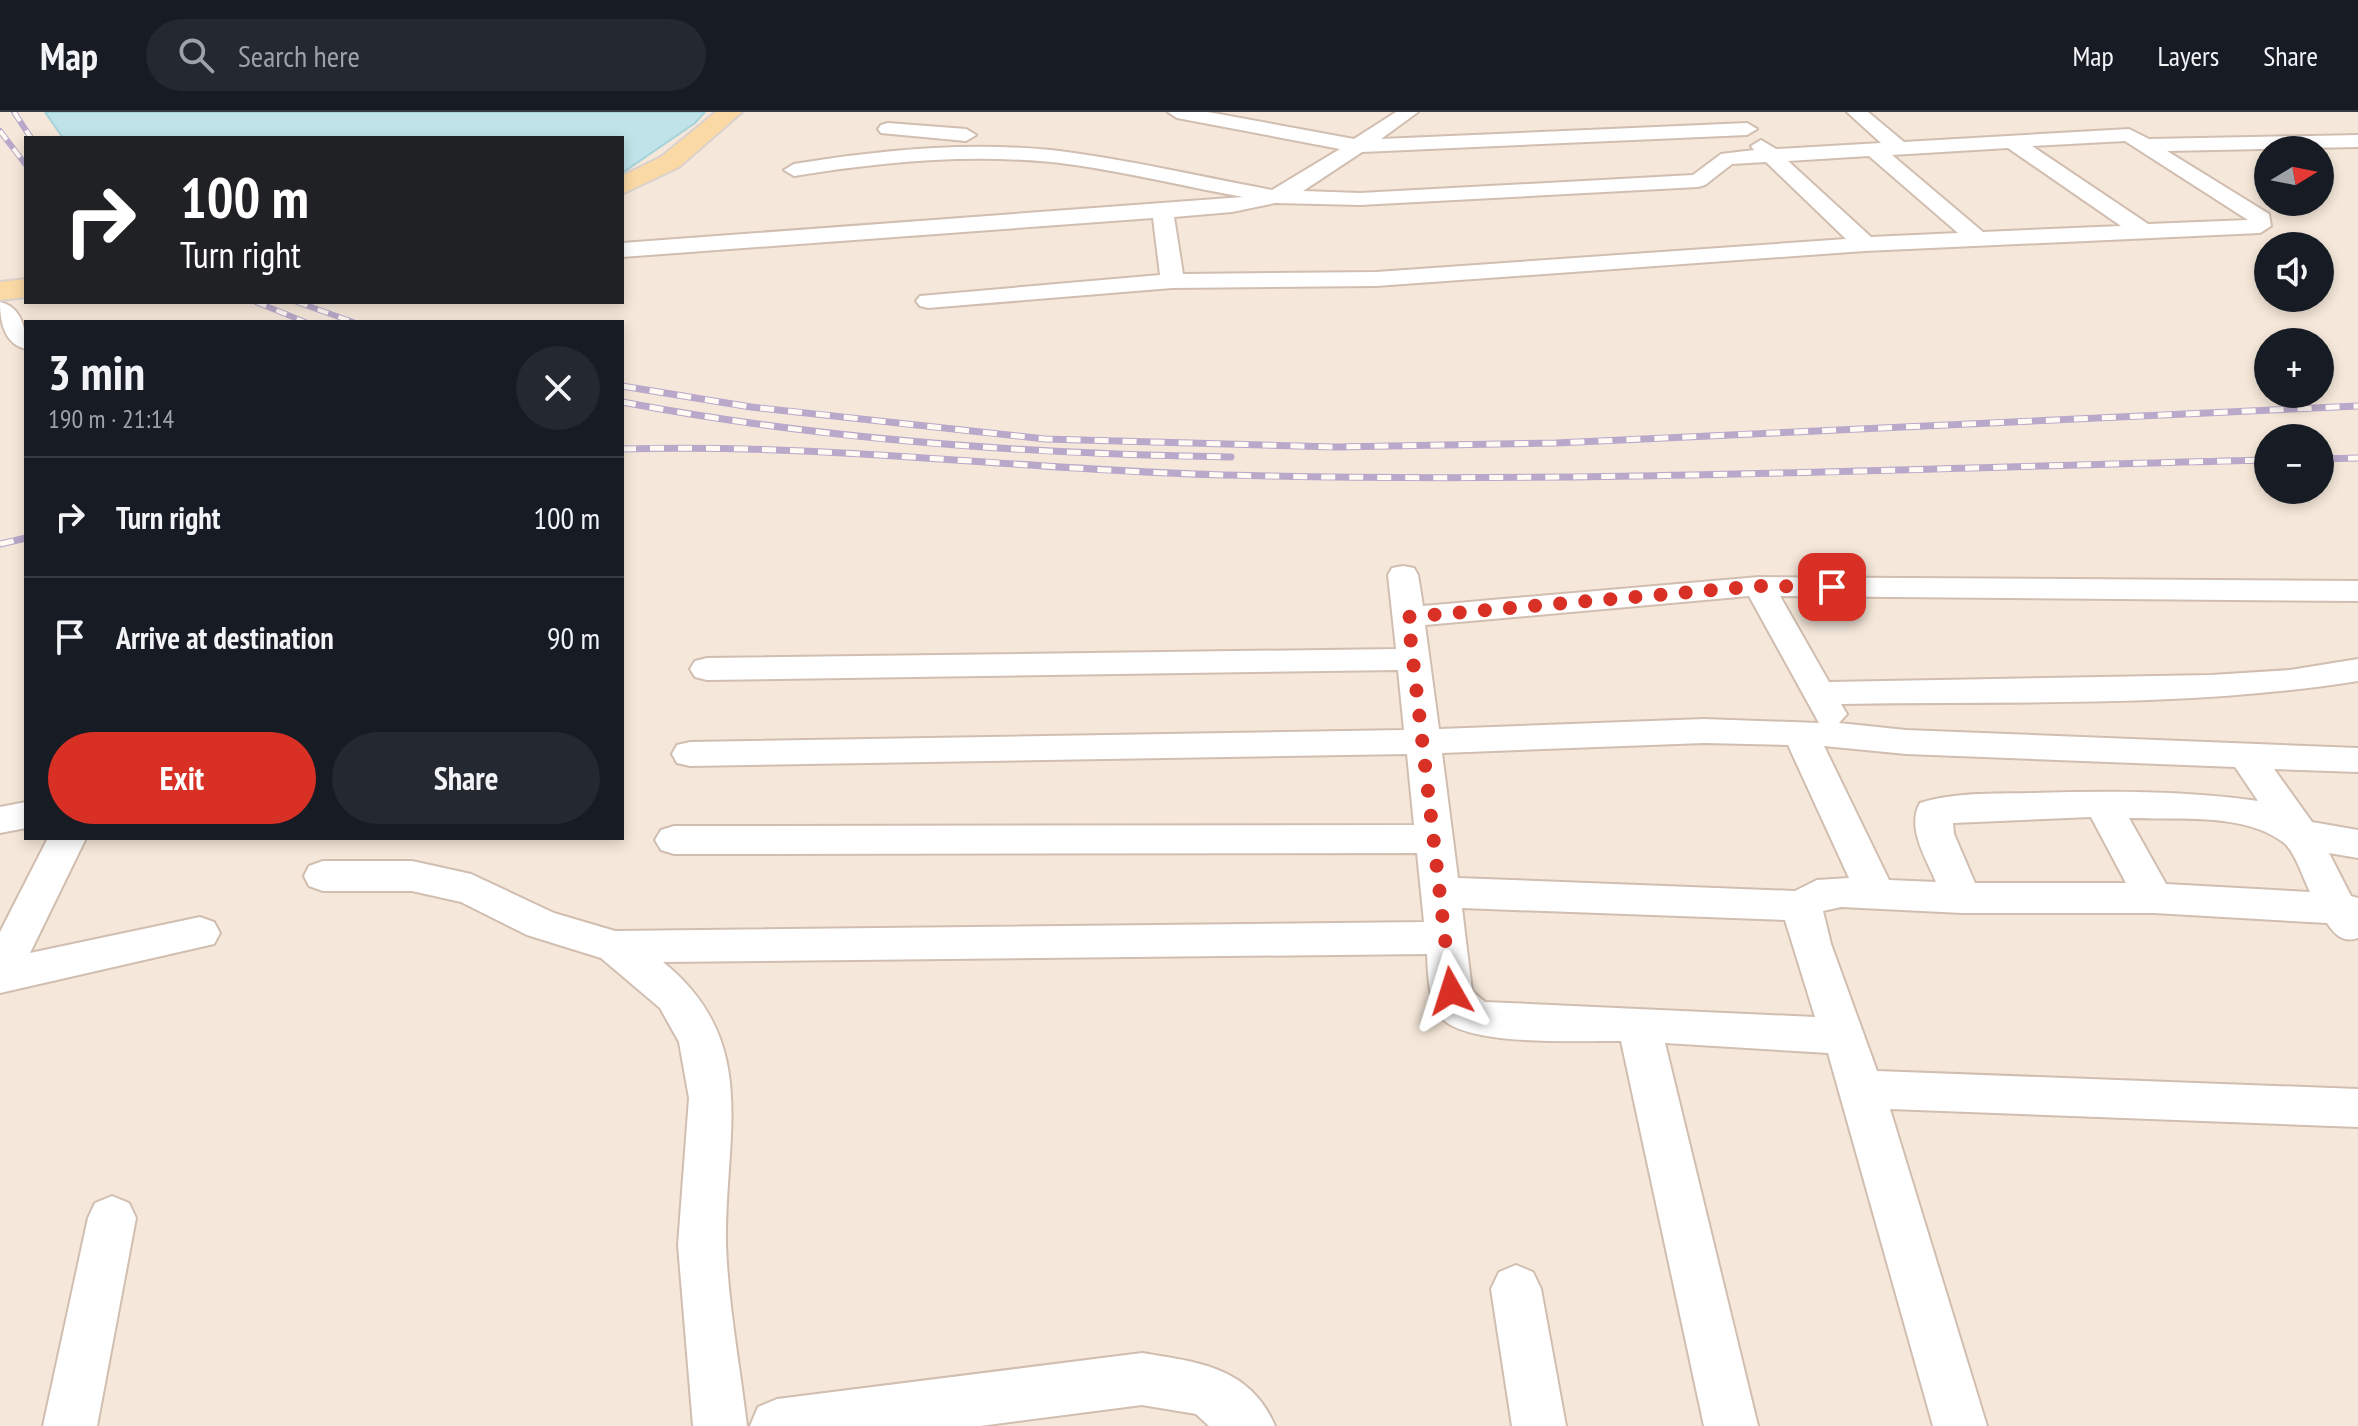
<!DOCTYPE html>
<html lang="en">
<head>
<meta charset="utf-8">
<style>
	body { margin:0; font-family:"PT Sans Narrow",sans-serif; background:#242831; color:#f1f3f6; height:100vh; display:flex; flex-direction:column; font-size:30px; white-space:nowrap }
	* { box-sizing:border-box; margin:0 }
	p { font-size:26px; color:#9ea1a6 }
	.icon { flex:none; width:44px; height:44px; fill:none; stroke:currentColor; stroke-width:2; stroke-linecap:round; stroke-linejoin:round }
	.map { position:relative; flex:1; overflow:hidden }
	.sheet { position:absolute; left:24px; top:208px; width:600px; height:520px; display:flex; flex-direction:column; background:#171b24; border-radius:0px; box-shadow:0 4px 12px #0003 }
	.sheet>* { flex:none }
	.hud { position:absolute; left:24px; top:24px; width:600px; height:168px; border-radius:0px; box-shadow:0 4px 12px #0003; background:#202124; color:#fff; overflow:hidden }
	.needle { width:52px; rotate:80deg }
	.controls { position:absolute; left:2254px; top:24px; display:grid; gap:16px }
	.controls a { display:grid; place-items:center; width:80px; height:80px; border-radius:50%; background:#171b24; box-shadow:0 4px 12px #0003; font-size:40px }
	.pin { position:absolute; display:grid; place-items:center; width:68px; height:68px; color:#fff; margin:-34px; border-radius:16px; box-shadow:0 4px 12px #0006 }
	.me { position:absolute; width:88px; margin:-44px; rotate:354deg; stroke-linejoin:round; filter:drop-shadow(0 0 6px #0008) }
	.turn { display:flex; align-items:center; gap:28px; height:168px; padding:0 24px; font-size:36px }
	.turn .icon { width:104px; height:104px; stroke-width:2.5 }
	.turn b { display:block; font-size:56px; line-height:68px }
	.round { display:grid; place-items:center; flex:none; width:84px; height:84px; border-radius:42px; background:#242831 }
	.overview { display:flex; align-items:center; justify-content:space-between; height:136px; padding:0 24px }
	h1 { font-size:48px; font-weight:600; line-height:60px }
	.primary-button { display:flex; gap:16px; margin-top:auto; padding:16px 24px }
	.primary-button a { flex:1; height:92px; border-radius:48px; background:#d93025; color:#fff; font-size:32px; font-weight:600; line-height:92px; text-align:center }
	.primary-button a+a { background:#242831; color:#f1f3f6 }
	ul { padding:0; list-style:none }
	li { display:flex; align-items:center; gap:24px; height:120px; padding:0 24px; border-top:2px solid #363941 }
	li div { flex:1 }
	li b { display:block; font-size:30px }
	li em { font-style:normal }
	header { display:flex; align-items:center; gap:48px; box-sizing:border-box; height:112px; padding:0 40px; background:#171b24; border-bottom:2px solid #363941 }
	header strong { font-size:38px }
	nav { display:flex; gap:44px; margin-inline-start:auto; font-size:28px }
	.search { width:560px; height:72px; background:#242831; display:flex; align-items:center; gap:20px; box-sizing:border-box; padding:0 28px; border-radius:44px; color:#9ea1a6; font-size:30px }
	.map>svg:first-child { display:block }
	.residential { fill:#f5e8da; fill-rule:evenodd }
	.water { fill:#bfe3e8; stroke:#a5d3da; stroke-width:2 }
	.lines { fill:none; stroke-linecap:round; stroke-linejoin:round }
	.minor-casing { stroke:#d1beb0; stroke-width:4 }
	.major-casing { stroke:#dad1cd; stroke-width:4 }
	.minor { fill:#fff; fill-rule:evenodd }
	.major { fill:#fbd9a5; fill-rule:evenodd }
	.rail-far1-casing { stroke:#b9a8c9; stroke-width:6 }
	.rail-casing { stroke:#b9a8c9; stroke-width:7 }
	.rail-far1 { stroke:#fffaf3; stroke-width:4; stroke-dasharray:11; stroke-linecap:butt }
	.rail { stroke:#fffaf3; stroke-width:5; stroke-dasharray:14; stroke-linecap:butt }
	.route { stroke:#d93025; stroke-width:14; stroke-dasharray:0 25.2 }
</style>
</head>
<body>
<header>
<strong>Map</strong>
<div class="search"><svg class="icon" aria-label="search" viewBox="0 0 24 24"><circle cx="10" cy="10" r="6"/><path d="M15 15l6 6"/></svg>Search here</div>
<nav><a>Map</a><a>Layers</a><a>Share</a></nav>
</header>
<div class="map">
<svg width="2358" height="1314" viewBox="0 0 2358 1314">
	<rect width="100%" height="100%" fill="#fdf6ec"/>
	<path class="residential" d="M0,0H2358V1314H0ZM26,26H622V190H26ZM2268,38H2320V90H2268ZM2268,134H2320V186H2268ZM26,210H622V726H26ZM2268,230H2320V282H2268ZM2268,326H2320V378H2268Z"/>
	<path class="water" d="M45,0H705L695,11L622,61V26H63Z"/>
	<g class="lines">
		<g class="minor-casing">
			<path id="minor" d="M1168,0H1208L1354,27L1396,0H1418L1381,27L1747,11L1757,17L1747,23L1362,40L1303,79L1360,81L1693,63L1721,42L1754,38L1751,34L1761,28L1776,37L1881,31L1847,0H1868L1904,30L2129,17L2149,27L2358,23V35L2167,39L2269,102L2271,114L2260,121L1865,139L1376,174L1172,176L928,196L920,194L916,189L920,184L1160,163L1153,106L622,145V131L1243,85C1187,75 1131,61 1075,53C982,40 886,49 794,64L784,58L794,52C886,37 982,28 1074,41C1140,50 1207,66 1272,78L1340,37L1177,6ZM2125,29L2248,108L2148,112L2032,34ZM2008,36L2121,114L1983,120L1892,43ZM1869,44L1958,121L1871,125L1788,49ZM1766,50L1846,127L1376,160L1183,162L1174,105L1232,100L1275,91L1360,93L1698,75L1705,73L1732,52Z
				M888,11L966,17L976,23L966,29L881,21L878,17L881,13Z
				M0,190C22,195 26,218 26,237C4,232 0,209 0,190Z
				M1403,454L1414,456L1418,463L1423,494L1759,465L2358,469V489L1780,484L1829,570L2211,563L2290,558L2358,547V569C2191,596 2011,589 1841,592L1847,602L1839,611L1906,618L2358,636V660L2274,657L2312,710L2358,718V746L2329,741L2351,784L2358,786V826C2343,831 2335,823 2327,811L2154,801H1962L1841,795L1823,799L1831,832L1877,959L2358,977V1015L1890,997L1987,1314H1933L1828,941L1665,931L1758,1314H1704L1621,929C1583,928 1461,936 1439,903C1428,885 1428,862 1427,842L663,850C762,930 724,1025 726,1132C728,1192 740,1254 747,1314H693L678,1133L689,986L679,930L660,896L601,846L527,823L461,790L412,779H323L309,774L304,764L309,754L323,749H412L471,762L554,801L615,819L1424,810L1417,741L674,742L661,738L655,728L661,718L674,714L1414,713L1407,642L690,654L677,651L672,642L677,633L690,630L1404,618L1398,558L707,568L695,565L690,557L695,549L707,546L1396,537L1388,463L1392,456ZM1749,484L1819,611L1704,607L1439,617L1425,513ZM1704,631L1788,633L1849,766L1817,768L1795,779L1458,766L1442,641ZM1824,634L1906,642L2235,655L2258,689C2183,678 2106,679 2030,681C1993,682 1955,680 1920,691C1906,715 1926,746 1936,770L1889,768ZM2091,705L2126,771H1975L1954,722L1953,711ZM2129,706C2176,708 2243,700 2283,730C2295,739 2303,766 2310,780L2166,772ZM1462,796L1785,808L1815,905L1485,890L1472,879Z
				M26,690V716L0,721V695Z
				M48,726H86L30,841L200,805L214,810L220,821L214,832L0,881V820Z
				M112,1084L129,1091L136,1106L97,1314H43L88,1106L95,1091Z
				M1516,1153L1533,1160L1541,1177L1566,1314H1512L1491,1177L1499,1160Z
				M1142,1241C1198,1250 1250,1255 1275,1314H1209L1196,1302L1142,1293L980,1314H750L758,1295L777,1287Z"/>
		</g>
		<g class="major-casing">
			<path id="major" d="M716,0H742L679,55L622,82V64L661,45Z
				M26,167V185L0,188V170Z"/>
		</g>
		<use href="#minor" class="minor"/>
		<use href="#major" class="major"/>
		<g class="rail-far1-casing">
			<path id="rail-far1" d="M14,0L31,26
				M0,19L26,53
				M256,190L305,210
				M297,190L353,210"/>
		</g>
		<g class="rail-casing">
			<path id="rail" d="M622,274L751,295L1045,327L1336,335L1556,331L2358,294
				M622,290C822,328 1028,342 1231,345
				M622,337C824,331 1024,358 1225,363C1573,372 1921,356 2268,348
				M2320,347L2358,346
				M0,432L26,426"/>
		</g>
		<use href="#rail-far1" class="rail-far1"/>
		<use href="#rail" class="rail"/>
	</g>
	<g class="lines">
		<path class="route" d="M1451,879L1408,505L1759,474L1832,475"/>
	</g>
</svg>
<div class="controls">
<a><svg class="needle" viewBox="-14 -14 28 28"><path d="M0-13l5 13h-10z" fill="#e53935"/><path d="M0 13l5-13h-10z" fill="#9ea1a6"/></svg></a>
<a><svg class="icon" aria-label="sound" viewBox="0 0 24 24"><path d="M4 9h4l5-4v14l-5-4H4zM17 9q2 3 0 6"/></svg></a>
<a>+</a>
<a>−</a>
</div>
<div class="pin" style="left:1832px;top:475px;background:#d93025"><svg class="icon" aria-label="arrive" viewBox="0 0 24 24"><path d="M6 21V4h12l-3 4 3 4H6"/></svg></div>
<svg class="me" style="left:1451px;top:879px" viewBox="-20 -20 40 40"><path d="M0-17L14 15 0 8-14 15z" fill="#d93025" stroke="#fff" stroke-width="4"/></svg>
<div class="hud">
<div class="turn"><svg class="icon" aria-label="right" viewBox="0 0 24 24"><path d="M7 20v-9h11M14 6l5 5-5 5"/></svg><div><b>100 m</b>Turn right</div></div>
</div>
<section class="sheet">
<div class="overview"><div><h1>3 min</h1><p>190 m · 21:14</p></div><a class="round"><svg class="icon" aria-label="close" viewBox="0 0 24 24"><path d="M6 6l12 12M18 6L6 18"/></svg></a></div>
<ul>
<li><svg class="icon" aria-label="right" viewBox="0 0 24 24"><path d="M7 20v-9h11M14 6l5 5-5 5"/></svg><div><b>Turn right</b></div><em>100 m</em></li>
<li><svg class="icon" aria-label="arrive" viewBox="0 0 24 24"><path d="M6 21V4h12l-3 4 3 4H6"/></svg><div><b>Arrive at destination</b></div><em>90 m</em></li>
</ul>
<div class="primary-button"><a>Exit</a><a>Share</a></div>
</section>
</div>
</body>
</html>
